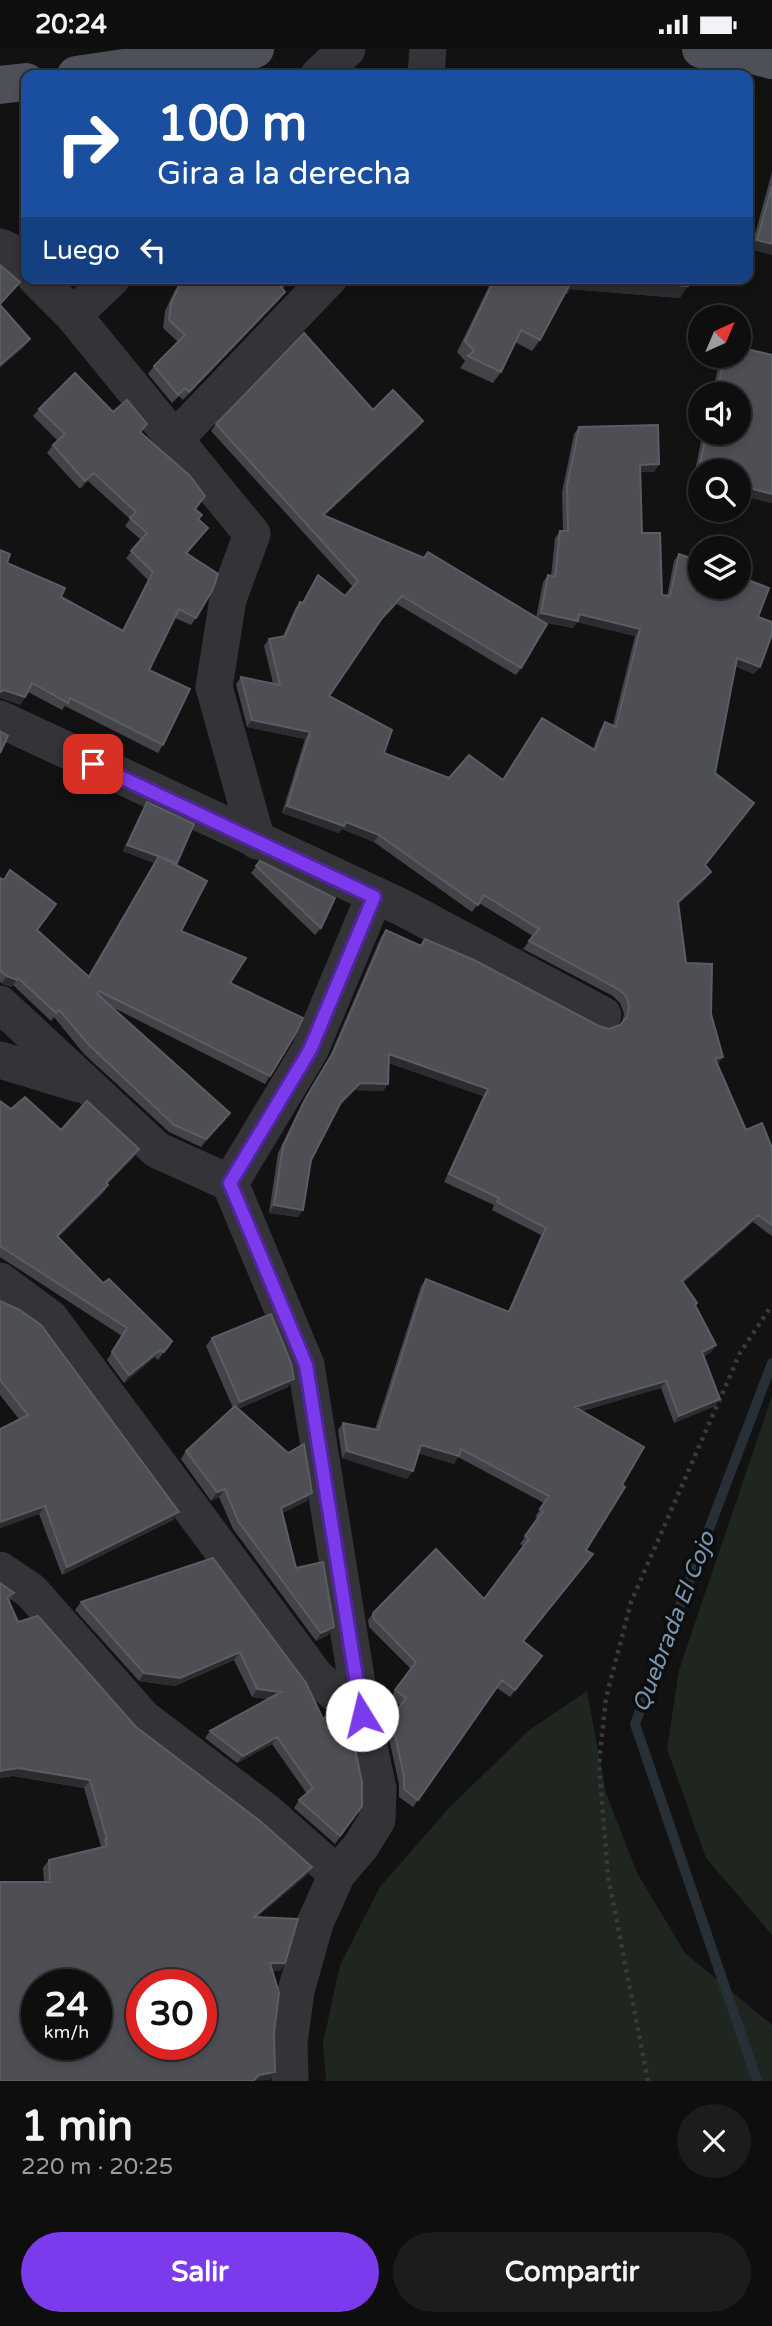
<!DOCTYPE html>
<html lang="es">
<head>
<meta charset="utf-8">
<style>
	body { margin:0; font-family:"Varela Round",sans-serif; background:#1c1c1c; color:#f1f3f6; height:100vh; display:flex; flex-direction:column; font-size:26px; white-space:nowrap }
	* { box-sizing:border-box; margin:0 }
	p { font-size:23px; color:#9b9c9e }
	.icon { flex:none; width:38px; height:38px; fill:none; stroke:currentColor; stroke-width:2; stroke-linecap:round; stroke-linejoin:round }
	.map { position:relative; height:2032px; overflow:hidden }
	.sheet { display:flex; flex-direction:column; background:#0e0e0e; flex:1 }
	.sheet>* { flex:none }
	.guide { position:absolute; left:21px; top:21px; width:732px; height:214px; border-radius:14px; box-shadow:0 4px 10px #0003,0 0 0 2px #2e2e2e; background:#1a4fa0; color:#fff; overflow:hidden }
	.needle { width:46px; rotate:44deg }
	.buttons { position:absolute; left:688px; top:256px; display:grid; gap:14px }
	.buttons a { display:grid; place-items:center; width:63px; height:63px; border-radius:50%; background:#0e0e0e; box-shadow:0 4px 10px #0003,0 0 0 2px #2e2e2e; font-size:35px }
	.speed { position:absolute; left:21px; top:1920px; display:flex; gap:14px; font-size:35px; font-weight:700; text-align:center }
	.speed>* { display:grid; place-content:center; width:91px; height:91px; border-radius:50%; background:#0e0e0e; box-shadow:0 4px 10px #0003,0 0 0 2px #2e2e2e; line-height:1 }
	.speed small { font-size:18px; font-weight:400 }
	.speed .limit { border:10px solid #d22; background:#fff; color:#111 }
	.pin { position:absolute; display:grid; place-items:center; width:60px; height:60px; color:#fff; margin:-30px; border-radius:14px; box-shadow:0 4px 10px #0006 }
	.me { position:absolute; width:77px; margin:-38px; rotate:351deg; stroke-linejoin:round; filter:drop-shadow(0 0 5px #0008) }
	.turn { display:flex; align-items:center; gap:24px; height:147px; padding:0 21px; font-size:32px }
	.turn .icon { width:91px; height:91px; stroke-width:2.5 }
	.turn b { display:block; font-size:49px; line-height:60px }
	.then { display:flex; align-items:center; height:66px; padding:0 21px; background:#0003; gap:14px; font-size:26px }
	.round { display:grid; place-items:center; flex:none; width:74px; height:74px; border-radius:37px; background:#1c1c1c }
	.overview { display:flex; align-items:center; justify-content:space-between; height:119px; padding:0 21px }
	h1 { font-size:42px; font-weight:700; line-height:52px }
	.cta { display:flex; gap:14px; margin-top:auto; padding:14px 21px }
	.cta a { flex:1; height:80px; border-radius:42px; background:#7c3aed; color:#fff; font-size:28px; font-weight:700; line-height:80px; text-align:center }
	.cta a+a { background:#1c1c1c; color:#f1f3f6 }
	.status { display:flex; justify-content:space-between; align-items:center; height:49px; padding:0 35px; background:#0e0e0e; direction:ltr }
	.status svg { height:19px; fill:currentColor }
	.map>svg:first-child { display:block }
	.green { fill:#1e261f }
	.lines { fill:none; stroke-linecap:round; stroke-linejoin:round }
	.stream { stroke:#283037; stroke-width:10 }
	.path { stroke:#383a40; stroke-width:4.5; stroke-dasharray:3.5 5; stroke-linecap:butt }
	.street { stroke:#333338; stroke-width:37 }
	.primary { stroke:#4e5058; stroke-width:38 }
	.wall { fill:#434449; fill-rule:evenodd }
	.shaded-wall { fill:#2b2c2f }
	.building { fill:#4d4f55; stroke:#5b5d64; stroke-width:2; fill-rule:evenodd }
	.route-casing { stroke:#51269a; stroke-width:18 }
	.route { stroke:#7c3aed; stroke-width:12 }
	.labels { text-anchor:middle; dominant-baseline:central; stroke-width:7; stroke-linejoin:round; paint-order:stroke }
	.water-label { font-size:23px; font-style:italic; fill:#7796b2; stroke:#0d0d0e }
</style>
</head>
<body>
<div class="status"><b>20:24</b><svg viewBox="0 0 49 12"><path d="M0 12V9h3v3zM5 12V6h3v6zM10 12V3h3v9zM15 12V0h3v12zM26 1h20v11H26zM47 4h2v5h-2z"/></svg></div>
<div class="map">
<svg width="772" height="2032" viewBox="0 0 772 2032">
	<rect width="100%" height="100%" fill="#121213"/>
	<path class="green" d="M772,1347V1886L706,1809L667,1700L679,1621Z
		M587,1642L606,1744L637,1824L685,1904L772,1976V2032H326L323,1994L340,1916L380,1838L447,1761L528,1682Z"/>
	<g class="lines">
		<path class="stream" d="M757,2032L635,1675L772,1314"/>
		<path class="path" d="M648,2032L608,1827L599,1715L606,1649L631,1553L740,1304L772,1256"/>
		<path class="street" d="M319,26L347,0
			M426,26L428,0
			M0,198L9,202L26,219
			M36,229L73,266L252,485L228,550L214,638L257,792
			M73,266L112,229
			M175,390L329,229
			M0,670L403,859L603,966
			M0,955L157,1101L230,1134L306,1316L362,1666L378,1739L377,1771L361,1797L337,1825L315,1874L296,1942L289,1994L290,2032
			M0,1011L79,1035
			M230,1134L310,1001L374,848
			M0,1232L50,1269L316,1628L362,1666
			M0,1521L31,1542L143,1669L268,1764L337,1825"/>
		<path class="primary" d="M701,0L749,5L772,11
			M76,26L255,0
			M0,36L26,33"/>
	</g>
	<path class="wall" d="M772,123V206L751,200Z
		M183,229H294L282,240L285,243L279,251L183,351L179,347L172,354L148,325L154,317L178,293L163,279L165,262L175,241Z
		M452,229H689L680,249L570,240L567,245L565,244L540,291L532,302L515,293L501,323L493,334L460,319L465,312L457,303L490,235Z
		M738,298L772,306V454L738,446V422H695L703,383H738V345H712L721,306H738Z
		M39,360L113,363L141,383L195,460L199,470L208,479L187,505L196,569L191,576L175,569L149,621L163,696L158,704L65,657L62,661L28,643L20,656L7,514L61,548L122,582L148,531L126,509L141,491L125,477L130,470L88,432L80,440L47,404L53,396L58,392L33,367Z
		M373,361L423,372L418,379L325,466L423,509L428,503L536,569L543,533L548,526L551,527L555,489L560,482H563L562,443L574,385L579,378L659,415L654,423H640L642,484L662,546L667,547L674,512L679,505L758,568L760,618L754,625L735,617L715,724L749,762L705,816L706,830L678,855L686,914L711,965L723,1008L718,1015L746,1081L772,1099V1187L753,1173L683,1234L716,1296L711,1303L704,1307L720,1350L715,1357L674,1374L661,1339L581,1362L586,1501L588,1513L524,1592L542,1607L510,1648L497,1639L413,1758L399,1748V1735L386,1676L400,1656L390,1648L411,1620L369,1578L368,1571L373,1564L484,1550L523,1497L520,1495L538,1469L535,1468L544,1454L458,1408L454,1415L418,1404L407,1430L342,1409L338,1381L343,1374L375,1380L421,1237L426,1230L508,1263L541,1186L492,1161L494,1156L444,1133L483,1047L389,1014L388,1035L383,1042L355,1041L338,1058L311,1111L303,1161L298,1168L269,1164L278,1104L302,1054L329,1009L381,888L386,881L599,977L609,980L620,976L622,973L624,965L620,954L613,947L523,900L533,887L479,854L472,863L374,793L342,780L339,784L282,764L305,690L247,678L236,635L241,628L273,634L264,597L269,590L283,587L295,560L300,553L302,554L318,526L345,547L353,538L211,382L216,375ZM397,555L516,626L521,619L543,573L573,579L577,573L635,587L613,676L605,673L600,681L593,700L503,731L449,729L384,704L329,647L377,576Z
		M147,753L175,816L181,882L230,934L270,1027L265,1035L110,957L225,1071L201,1098L169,1083L84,1005L54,968L51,972L13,936L11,938L0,933V829L37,881L88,927L154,814L123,802L143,760Z
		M260,812L321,879L315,886L251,824Z
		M0,1052L11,1060L61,1081L139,1100L134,1108L107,1135L108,1136L103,1144L58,1188L103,1234L172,1292L158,1311L155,1308L124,1334L107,1311L122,1287L0,1208Z
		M0,1252L173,1471L62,1526L39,1465L0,1479V1380L19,1370L0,1346Z
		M212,1289L288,1338L238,1360L307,1452L282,1464L296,1519L328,1586L316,1592L233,1480L219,1448L211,1452L181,1410L186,1402L233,1359L206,1297Z
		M213,1509L362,1757L335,1795L294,1759L299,1751L307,1745L272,1695L237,1714L205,1689L210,1682L268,1650L252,1648L234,1611L175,1637L139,1632L75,1561L81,1553Z
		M0,1534L14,1544L9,1552L18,1573L136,1678L312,1818L307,1826L257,1868L285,1914L280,1922H273L275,2023L269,2031L0,2032V1834L44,1833L43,1819L49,1811L100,1799L101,1797L84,1739L13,1727L0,1729Z"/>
	<path class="shaded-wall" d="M757,191L772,195V206L751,200Z
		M291,229H294L275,247L281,238Z
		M452,229H494L490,235Z
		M576,229L688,237L680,249L570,240L567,245L563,244L571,233Z
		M285,243L279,251L183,351L189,343Z
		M30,290L24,298L0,319V316Z
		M423,372L418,379L318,473L323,466Z
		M717,413L711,421L695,422L700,414Z
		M659,415L654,423H635L640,416Z
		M94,424L88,432L80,440L85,432Z
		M738,436L772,445V454L738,446Z
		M402,547L397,555L377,576L382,569Z
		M541,564L579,565L640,580L635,587L577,573L573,579L536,571Z
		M737,609L760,618L754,625L732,616Z
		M4,641L25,648L20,656L0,649V643Z
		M252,671L310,683L305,690L247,678Z
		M287,757L346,773L379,786L374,793L342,780L339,784L282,764Z
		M127,796L159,808L154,814L123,802Z
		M711,823L706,830L673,860L678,853Z
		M7,927L17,931L11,938L1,935Z
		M389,1005L488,1040L483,1047L384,1012Z
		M723,1008L718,1015L710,1017L715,1010Z
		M360,1034L388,1035L383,1042L355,1041L336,1060L341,1053Z
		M230,1064L225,1071L201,1098L206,1090Z
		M139,1100L134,1108L100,1141L106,1134Z
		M108,1136L103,1144L52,1195L57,1187Z
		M274,1156L303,1161L298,1168L269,1164Z
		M758,1166L753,1173L677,1239L682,1232Z
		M716,1296L711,1303L697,1310L702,1303Z
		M160,1301L155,1308L124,1334L129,1326Z
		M294,1330L288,1338L235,1361L240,1353Z
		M666,1332L661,1339L570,1366L575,1358Z
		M720,1350L715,1357L674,1374L679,1367Z
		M421,1396L459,1407L454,1415L416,1403Z
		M347,1402L413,1422L407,1430L342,1409Z
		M225,1440L219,1448L211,1452L217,1443Z
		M312,1444L307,1452L275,1468L281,1459Z
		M45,1457L39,1465L0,1479V1473Z
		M179,1463L173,1471L62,1526L67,1518Z
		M334,1578L328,1586L316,1592L321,1584Z
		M240,1603L234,1611L175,1637L139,1632L144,1624Z
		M257,1640L281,1643L276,1651L252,1648Z
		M277,1688L272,1695L237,1714L243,1707Z
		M18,1719L90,1731L84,1739L13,1727L0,1729V1722Z
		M312,1818L307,1826L248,1876L254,1868Z
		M270,1914H285L280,1922H265Z
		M275,2023L269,2031L253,2032L259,2026Z"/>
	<path class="building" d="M772,137V195L757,191Z
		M0,216L20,233L0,255Z
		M183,229H291L281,238L285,243L189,343L185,339L178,346L154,317L185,286L169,271L171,254Z
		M495,229H576L575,233H571L540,291L521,281L501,323L468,307L474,302L465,292Z
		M581,229H689L688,237Z
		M0,256L30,290L0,316Z
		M304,284L373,361L393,341L423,372L323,466L424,509L428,503L547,575L521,619L402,547L382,569L329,647L392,681L384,704L449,729L469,706L503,731L542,669L595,701L605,673L616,678L640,580L579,565L578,572L541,564L548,526L555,528L560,482H568L567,436L579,378L658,376L659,415L640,416L642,484H660L662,546L670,547L679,505L700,512V537H738V527L769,539L758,568L772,573V585L760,618L737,609L715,724L754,754L705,816L711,823L678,853L686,914L712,915L711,965L723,1008L715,1010L746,1081L762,1074L772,1099V1176L758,1166L682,1232L697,1254L695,1256L716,1296L702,1303L720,1350L679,1367L666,1332L575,1358L644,1398L622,1436L625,1438L586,1501L593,1505L523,1592L542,1607L515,1641L502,1631L418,1751L404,1740V1727L391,1669L406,1649L395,1641L416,1613L374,1570L373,1564L436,1500L484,1550L529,1490L525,1487L543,1462L540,1460L549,1447L461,1400L459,1407L421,1396L413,1422L347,1402L343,1374L378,1381L426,1230L509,1263L546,1179L497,1153L499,1149L449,1125L488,1040L389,1005L388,1035L360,1034L341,1053L311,1111L303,1161L274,1156L283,1097L307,1047L334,1002L386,881L421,897L425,890L474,911L599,977L609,980L620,976L627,968L629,957L626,947L618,940L529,892L539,880L484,846L478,856L379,786L346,773L344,777L287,757L310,683L252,671L241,628L280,636L269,590L285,587L300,553L303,554L318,526L345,547L358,532L216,375Z
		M738,298L772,306V445L738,436V422H715L717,413L700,414L707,383H738V345H716L725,306H738Z
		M75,324L113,363L127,351L147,375L140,383L190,427L205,447L195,460L202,466L198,470L208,479L186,504L218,525L213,540L196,569L179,560L149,621L190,640L163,696L70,649L68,654L32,634L25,648L4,641L0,643V501L10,505L7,514L65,539L61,548L123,582L153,523L131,502L147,484L130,469L136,463L94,424L85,432L53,396L65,385L39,360Z
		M0,682L8,687L0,704Z
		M147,753L194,775L177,814L127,796Z
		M159,807L207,832L181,882L246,909L230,934L303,969L296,984L270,1027L99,942L97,945L230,1064L206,1090L174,1076L90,997L59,961L56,964L18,929L17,931L7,927L0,922V829L4,831L10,821L56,855L37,881L89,928Z
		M260,812L335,849L321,879L256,817Z
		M25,1048L61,1081L87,1052L139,1100L106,1134L108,1136L57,1187L103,1234L109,1230L172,1292L164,1303L160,1301L129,1326L112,1303L127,1279L0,1197V1052L11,1060Z
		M0,1252L20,1261L41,1276L179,1463L67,1518L45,1457L0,1473V1380L28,1366L0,1331Z
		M271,1265L291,1314L294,1330L240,1353L212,1289Z
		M235,1357L288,1404L304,1395L312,1444L281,1459L296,1519L323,1513L334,1578L321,1584L238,1472L225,1440L217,1443L186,1402Z
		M213,1509L306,1634L323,1670L336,1660L351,1681L362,1733V1757L340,1787L299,1751L313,1739L277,1688L243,1707L210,1682L281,1643L257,1640L240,1603L180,1629L144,1624L81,1553Z
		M0,1534L14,1544L7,1548L18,1573L38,1567L136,1678L260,1772L312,1818L254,1868L298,1870L285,1914H270L279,1944L274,1983L275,2023L259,2026L253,2032H0V1833H50L49,1811L107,1797L105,1791L107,1790L90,1731L18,1719L0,1722ZM37,1936H96V1995H37ZM142,1936H201V1995H142Z"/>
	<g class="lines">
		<g class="route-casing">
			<path id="route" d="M93,715L374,848L310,1001L230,1134L306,1316L362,1666"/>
		</g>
		<use href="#route" class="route"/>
	</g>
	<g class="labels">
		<g class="water-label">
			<text transform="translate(674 1573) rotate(-69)">Quebrada El Cojo</text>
		</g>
	</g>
</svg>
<div class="buttons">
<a><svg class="needle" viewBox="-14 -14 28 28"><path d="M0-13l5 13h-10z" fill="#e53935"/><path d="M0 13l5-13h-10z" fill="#9b9c9e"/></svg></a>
<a><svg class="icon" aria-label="sound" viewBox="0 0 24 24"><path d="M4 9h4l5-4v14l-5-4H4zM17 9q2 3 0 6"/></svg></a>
<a><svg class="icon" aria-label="search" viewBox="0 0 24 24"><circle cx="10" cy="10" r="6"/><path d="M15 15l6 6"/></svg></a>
<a><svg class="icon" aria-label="layers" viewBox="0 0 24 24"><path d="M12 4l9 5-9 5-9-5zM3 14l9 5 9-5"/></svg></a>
</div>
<div class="speed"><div>24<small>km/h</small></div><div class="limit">30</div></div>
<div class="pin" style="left:93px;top:715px;background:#d93025"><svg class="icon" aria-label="arrive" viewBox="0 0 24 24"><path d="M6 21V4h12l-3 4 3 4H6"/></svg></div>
<svg class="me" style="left:362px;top:1666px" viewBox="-20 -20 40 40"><circle r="19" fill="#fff"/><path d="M0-13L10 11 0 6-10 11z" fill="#7c3aed"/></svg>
<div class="guide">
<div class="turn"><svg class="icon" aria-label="right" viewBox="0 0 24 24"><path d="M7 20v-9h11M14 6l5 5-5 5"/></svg><div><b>100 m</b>Gira a la derecha</div></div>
<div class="then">Luego<svg class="icon" aria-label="left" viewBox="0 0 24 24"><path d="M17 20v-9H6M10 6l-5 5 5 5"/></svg></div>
</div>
</div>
<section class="sheet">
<div class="overview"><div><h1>1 min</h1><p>220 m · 20:25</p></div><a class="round"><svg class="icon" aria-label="close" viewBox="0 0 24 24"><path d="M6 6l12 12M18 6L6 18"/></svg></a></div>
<div class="cta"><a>Salir</a><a>Compartir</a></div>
</section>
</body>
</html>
